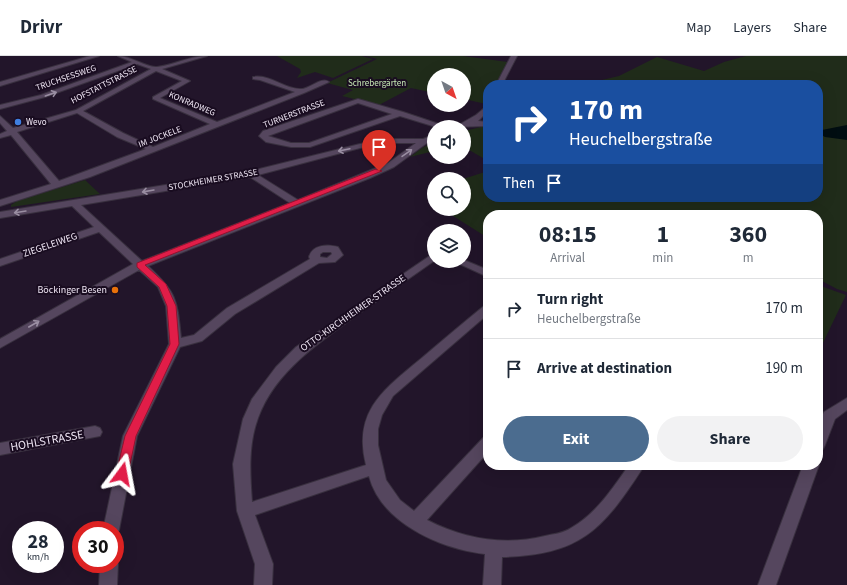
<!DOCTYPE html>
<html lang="en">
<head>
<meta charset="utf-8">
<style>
	body { margin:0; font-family:"Source Sans 3",sans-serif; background:#f2f2f3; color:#1f2937; height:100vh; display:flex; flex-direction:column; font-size:15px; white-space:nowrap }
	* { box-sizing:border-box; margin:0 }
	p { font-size:13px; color:#747a83 }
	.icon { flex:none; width:22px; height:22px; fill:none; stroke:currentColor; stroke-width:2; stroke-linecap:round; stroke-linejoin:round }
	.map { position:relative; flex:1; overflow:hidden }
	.drawer { position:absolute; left:483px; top:154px; width:340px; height:260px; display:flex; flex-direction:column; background:#fff; border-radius:16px; box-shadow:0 4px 16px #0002 }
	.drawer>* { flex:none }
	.guide { position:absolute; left:483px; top:24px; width:340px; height:122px; border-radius:16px; box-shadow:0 4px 16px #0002; background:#1a4fa0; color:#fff; overflow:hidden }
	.needle { width:26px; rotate:140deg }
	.buttons { position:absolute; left:427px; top:12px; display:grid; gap:8px }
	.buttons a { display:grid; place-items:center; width:44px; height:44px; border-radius:50%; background:#fff; box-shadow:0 4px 16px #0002; font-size:20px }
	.speed { position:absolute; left:12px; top:465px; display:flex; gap:8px; font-size:20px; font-weight:700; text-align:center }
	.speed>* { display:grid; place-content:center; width:52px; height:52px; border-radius:50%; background:#fff; box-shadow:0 4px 16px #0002; line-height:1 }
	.speed small { font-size:10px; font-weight:400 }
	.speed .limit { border:6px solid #d22; background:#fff; color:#111 }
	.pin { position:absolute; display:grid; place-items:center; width:34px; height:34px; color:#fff; margin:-41px -17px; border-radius:50% 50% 50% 0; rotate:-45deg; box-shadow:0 0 4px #0007 }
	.pin .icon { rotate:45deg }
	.me { position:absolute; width:44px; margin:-22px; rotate:13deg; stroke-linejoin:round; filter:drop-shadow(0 0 3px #0008) }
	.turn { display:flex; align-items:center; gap:14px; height:84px; padding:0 20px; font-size:18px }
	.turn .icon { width:52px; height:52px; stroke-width:2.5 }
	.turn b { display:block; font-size:28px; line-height:34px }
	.then { display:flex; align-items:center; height:38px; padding:0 20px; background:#0003; gap:8px; font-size:15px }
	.eta { display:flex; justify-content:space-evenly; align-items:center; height:68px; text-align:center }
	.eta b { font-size:24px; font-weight:700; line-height:28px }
	.cta { display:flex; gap:8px; margin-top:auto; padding:8px 20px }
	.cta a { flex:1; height:46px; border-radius:24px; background:#4b6c8f; color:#fff; font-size:16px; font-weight:700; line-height:46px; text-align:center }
	.cta a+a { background:#f2f2f3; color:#1f2937 }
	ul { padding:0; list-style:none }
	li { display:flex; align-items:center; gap:12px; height:60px; padding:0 20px; border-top:1px solid #e0e1e3 }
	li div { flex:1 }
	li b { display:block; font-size:15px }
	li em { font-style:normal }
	header { display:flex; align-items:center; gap:24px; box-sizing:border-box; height:56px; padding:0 20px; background:#fff; border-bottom:1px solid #e0e1e3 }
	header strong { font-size:19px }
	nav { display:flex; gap:22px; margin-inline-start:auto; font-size:14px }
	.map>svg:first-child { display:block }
	.green { fill:#202c1a }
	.water { fill:#000d11 }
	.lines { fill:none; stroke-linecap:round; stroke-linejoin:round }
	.minor-casing { stroke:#39303f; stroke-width:2 }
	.minor { fill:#55465e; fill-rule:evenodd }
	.oneway { stroke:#9a8ea2 }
	.route { fill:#e11d48; stroke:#92132f }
	.shop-dot { fill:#3f7fe0; stroke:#190c20; stroke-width:1.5 }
	.food-dot { fill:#e8710a; stroke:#190c20; stroke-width:1.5 }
	.labels { text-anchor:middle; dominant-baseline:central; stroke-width:4; stroke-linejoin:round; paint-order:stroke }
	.far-street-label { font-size:9px; fill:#efe6f4; stroke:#190c20 }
	.far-park-label { font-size:9px; fill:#c7eab6; stroke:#190c20 }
	.far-poi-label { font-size:9px; fill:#efe6f4; stroke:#190c20; text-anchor:start }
	.street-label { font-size:10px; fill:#efe6f4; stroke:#190c20 }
	.poi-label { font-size:10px; fill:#efe6f4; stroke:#190c20; text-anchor:end }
	.near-street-label { font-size:12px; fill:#efe6f4; stroke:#190c20 }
</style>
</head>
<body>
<header>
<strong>Drivr</strong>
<nav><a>Map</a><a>Layers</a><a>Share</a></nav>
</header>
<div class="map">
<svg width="847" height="529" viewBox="0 0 847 529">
	<rect width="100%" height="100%" fill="#22152a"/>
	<path class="green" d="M277,0H362L373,3L333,22L315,16L297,22L301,16L300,13Z
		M366,0H463L508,6L496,29H488V44L486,48L464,43V19H434V37L411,32L379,49L342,40L353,34L327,27L377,3Z
		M746,0H847V236L837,233L818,223V159H488V182L442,153H464L463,123L488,115V141H818V29H612L602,24L619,20L657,1L704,15L724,6Z
		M485,70L488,73V105L464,91V75Z
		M434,86V95L410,101L422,92Z
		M85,124L100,138L11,151V149L17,145Z
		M818,229L846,239L821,291L818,292Z"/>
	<path class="water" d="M847,69V84L825,81L818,77L822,74Z"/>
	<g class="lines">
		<g class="minor-casing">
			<path id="minor" d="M90,0H99L0,30V26Z
				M118,0C131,0 147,12 157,11C174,9 189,0 207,0L162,13L190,25L160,42L217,66L295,36L260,24L253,23V21C270,18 284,33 300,33C309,34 321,20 329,26L304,37L90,121L0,150V144L51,128L11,79L0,82V78L7,75L0,67V60L13,72L76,54L151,13L137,8L45,41L0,53V49L41,39L132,6ZM156,15L182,25L153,41V43L210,68L153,91L123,77L83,55ZM77,57L117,81L146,93L59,125L17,76Z
				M511,0H517L502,29H496Z
				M358,43L403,56L448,71H436L400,60L310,91H291L266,86L259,80L263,75ZM358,47L392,58L309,87H291L268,80Z
				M488,49V55L478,65L488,66V70L455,71L476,59Z
				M434,79V84L427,87L394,111L370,122L148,210C177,237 177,243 181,282L194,279L227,252L310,203L309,201C312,189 327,188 338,191L343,199L335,206L319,207L235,258L202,285L180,291L137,380L119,474L115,480V474H103L123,380L169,288L166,250L158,231L139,214L0,292V283L133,208L99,176L0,210V203L94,171L72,150L0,162V156L251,115L360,88L392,83H423ZM392,87H416L388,107L298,144L258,119L360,92ZM250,121L290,147L142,205L81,149ZM323,196H331L332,198L327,202L320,201V198Z
				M434,197V205C408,223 383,241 357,259C319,287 275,315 258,362C248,389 250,418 252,446L366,409C352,354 386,332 423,301C443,284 463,267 484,250L488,248V258L393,340L382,359L378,373V389L386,424L400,444L414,455L483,382L488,380V396L427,464C464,483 505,490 545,480C554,478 564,477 571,472C596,458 613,432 629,409H645L642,413C602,475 579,499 502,501L501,529H483L485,498C441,493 381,467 369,420L255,459L273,508L272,529H254L255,508L237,455L233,408L243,363L252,343L276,311L296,291Z
				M464,204L488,214V221L453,205Z
				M847,342V354L835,363L825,389L823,393L818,395C818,381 817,369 824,356Z
				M95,370L100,372L102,376L100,380L0,399V387Z
				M818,408L819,409L776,529H758L803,409Z
				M115,502L118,508L117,529H99L100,508H115Z"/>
		</g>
		<use href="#minor" class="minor"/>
	</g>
	<defs><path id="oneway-shaft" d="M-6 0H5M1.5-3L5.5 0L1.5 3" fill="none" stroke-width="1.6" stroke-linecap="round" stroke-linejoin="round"/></defs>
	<g class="oneway">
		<use href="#oneway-shaft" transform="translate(51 38) rotate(-19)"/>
		<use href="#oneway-shaft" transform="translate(344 94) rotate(168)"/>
		<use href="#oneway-shaft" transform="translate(407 97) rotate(-35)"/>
		<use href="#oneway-shaft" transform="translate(148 135) rotate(170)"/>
		<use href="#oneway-shaft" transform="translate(20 156) rotate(171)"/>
		<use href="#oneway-shaft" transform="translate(34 268) rotate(-30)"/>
	</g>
	<path class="route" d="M376,113L382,115L145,209L166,228L176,250L179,288L136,380L128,418L126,421H118L116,418L125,380L170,288L167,250L159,231L137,211V207Z"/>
	<circle class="shop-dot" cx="18" cy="66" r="4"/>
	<circle class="food-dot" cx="115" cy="234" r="4"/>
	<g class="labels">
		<g class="far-street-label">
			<text transform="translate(66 22) rotate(-19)">TRUCHSESSWEG</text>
			<text transform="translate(104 29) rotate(-27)">HOFSTATTSTRASSE</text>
			<text transform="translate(192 48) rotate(23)">KONRADWEG</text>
			<text transform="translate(294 58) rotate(-21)">TURNERSTRASSE</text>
			<text transform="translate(160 81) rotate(-21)">IM JOCKELE</text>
			<text transform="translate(213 124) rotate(-10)">STOCKHEIMER STRASSE</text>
		</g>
		<g class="far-park-label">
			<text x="377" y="27">Schrebergärten</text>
		</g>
		<g class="far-poi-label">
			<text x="26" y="66">Wevo</text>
		</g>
		<g class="street-label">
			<text transform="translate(50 189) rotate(-19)">ZIEGELEIWEG</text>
			<text transform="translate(353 257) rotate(-35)">OTTO-KIRCHHEIMER-STRASSE</text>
		</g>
		<g class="poi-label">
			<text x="107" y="234">Böckinger Besen</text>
		</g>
		<g class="near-street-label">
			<text transform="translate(47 385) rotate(-10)">HOHLSTRASSE</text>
		</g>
	</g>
</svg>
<div class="buttons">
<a><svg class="needle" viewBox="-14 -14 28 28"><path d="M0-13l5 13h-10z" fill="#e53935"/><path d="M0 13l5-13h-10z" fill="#747a83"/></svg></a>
<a><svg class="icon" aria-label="sound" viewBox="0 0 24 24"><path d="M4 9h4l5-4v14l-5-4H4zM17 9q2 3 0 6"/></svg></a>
<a><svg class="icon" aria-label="search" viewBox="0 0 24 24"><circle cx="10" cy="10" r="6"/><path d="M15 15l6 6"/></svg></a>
<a><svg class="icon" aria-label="layers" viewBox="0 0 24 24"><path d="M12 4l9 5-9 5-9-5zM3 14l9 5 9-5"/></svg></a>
</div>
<div class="speed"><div>28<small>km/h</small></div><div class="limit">30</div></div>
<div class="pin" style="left:379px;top:115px;background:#d93025"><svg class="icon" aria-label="arrive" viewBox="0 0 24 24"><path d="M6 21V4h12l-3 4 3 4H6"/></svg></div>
<svg class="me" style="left:122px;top:418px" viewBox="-20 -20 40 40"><path d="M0-17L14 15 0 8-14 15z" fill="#e11d48" stroke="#fff" stroke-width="4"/></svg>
<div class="guide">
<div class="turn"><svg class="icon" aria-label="right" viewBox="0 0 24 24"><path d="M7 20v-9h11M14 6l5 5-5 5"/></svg><div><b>170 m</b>Heuchelbergstraße</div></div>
<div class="then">Then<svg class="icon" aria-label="arrive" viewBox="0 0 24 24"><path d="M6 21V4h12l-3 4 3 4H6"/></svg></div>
</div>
<section class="drawer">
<div class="eta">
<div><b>08:15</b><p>Arrival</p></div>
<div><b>1</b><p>min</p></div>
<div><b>360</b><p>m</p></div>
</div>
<ul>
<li><svg class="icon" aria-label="right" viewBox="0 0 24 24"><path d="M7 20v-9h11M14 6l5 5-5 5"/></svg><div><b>Turn right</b><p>Heuchelbergstraße</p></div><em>170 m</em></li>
<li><svg class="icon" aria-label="arrive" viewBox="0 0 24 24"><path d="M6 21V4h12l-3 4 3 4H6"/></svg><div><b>Arrive at destination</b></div><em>190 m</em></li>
</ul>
<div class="cta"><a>Exit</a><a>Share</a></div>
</section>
</div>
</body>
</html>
